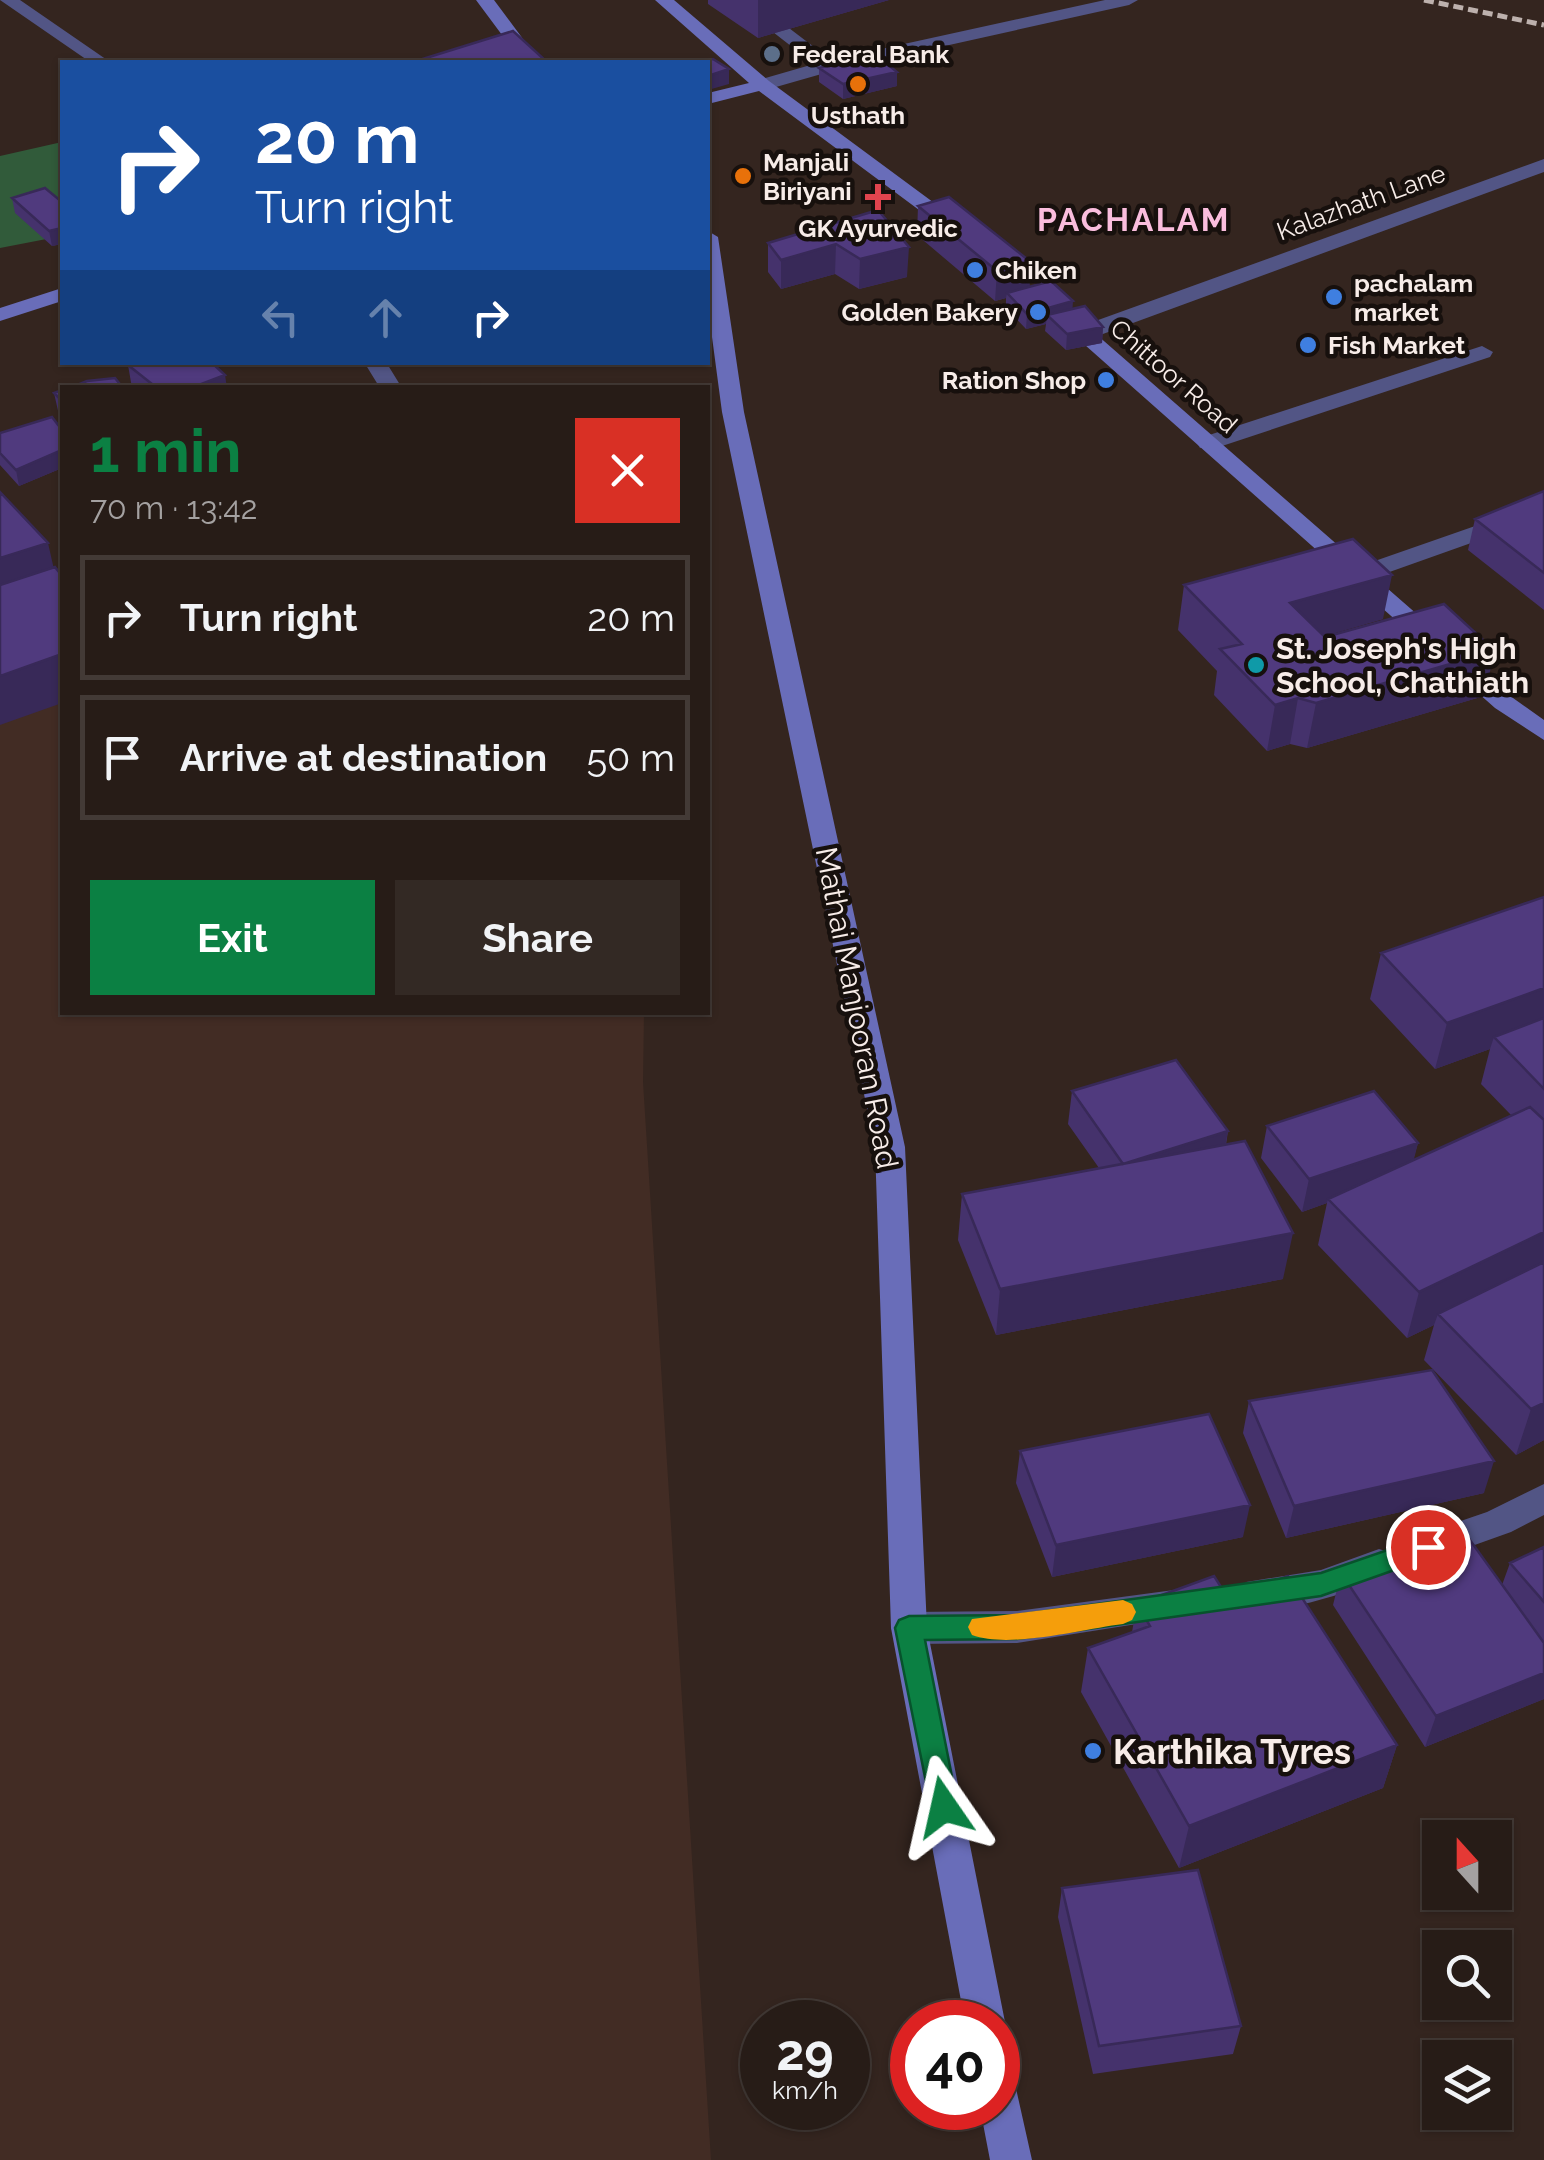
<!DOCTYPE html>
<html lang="en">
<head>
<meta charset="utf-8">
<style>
	body { margin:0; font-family:Raleway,sans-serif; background:#332924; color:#f1f3f6; height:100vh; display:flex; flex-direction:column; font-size:38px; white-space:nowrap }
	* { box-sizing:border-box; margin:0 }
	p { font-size:32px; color:#a4a1a1 }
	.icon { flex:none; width:55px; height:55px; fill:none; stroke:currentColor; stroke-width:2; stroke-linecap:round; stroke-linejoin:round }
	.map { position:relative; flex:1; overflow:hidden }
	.details { position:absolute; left:60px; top:385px; width:650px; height:630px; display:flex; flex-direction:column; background:#271c17; border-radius:0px; box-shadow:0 2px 8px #0004,0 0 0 2px #433a36 }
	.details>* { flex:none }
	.hud { position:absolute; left:60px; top:60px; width:650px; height:305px; border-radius:0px; box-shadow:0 2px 8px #0004,0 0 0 2px #433a36; background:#1a4fa0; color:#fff; overflow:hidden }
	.needle { width:65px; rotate:339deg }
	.buttons { position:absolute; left:1422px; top:1820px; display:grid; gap:20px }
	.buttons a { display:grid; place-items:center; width:90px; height:90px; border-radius:0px; background:#271c17; box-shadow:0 2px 8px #0004,0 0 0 2px #433a36; font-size:50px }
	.speed { position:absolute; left:740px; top:2000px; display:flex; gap:20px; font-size:50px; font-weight:700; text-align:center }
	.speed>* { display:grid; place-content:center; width:130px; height:130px; border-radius:50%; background:#271c17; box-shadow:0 2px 8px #0004,0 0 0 2px #433a36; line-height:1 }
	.speed small { font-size:25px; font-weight:400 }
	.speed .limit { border:15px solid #d22; background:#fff; color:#111 }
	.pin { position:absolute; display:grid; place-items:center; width:85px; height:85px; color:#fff; margin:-42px; border:5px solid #fff; border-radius:50%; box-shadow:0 2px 10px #0007 }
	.me { position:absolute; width:110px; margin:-55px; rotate:349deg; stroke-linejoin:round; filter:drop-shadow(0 0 8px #0008) }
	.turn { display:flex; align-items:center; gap:35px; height:210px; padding:0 30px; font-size:45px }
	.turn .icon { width:130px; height:130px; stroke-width:2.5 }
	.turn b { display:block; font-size:70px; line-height:85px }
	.lanes { display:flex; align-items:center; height:95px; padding:0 30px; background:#0003; justify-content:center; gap:50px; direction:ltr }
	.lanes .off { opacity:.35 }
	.round { display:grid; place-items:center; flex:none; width:105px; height:105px; border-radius:0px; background:#332924 }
	.headline { display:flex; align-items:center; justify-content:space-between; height:170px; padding:0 30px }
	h1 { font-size:60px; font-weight:700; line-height:75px; color:#0b8043 }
	.primary-button { display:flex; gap:20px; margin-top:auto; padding:20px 30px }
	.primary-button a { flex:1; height:115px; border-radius:0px; background:#0b8043; color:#fff; font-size:40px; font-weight:700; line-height:115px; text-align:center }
	.primary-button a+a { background:#332924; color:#f1f3f6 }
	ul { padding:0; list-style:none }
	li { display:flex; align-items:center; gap:30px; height:125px; margin:0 20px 15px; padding:0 10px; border:5px solid #433a36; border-radius:0px }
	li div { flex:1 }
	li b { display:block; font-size:38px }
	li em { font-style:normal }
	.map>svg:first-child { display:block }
	.built { fill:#422c24 }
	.green { fill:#315b3a }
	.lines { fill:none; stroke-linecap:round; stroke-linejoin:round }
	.street { fill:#525585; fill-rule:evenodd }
	.secondary { fill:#696db9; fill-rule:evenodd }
	.rail { stroke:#bdb1ad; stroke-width:5; stroke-dasharray:10 5; stroke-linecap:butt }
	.wall { fill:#45326c }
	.shaded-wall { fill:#382958 }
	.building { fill:#503a7e; stroke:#382958; stroke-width:2.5 }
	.route { fill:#0b8043; stroke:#07532c; stroke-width:2.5 }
	.slow { fill:#f59e0b }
	.service-dot { fill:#5c6f8a; stroke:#17100d; stroke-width:4 }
	.food-dot { fill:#e8710a; stroke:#17100d; stroke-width:4 }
	.health-dot { fill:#e0444e; stroke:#17100d; stroke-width:4 }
	.shop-dot { fill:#3f7fe0; stroke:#17100d; stroke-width:4 }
	.culture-dot { fill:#0f9aa8; stroke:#17100d; stroke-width:4 }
	.labels { text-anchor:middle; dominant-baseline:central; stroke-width:9; stroke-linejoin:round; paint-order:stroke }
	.far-poi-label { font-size:25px; font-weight:bold; fill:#f7ece8; stroke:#17100d; text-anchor:start }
	.far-street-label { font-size:25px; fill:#f7ece8; stroke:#17100d }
	.poi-label { font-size:30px; font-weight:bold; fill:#f7ece8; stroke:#17100d; text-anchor:start }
	.street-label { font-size:30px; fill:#f7ece8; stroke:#17100d }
	.far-district-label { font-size:32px; font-weight:bold; letter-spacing:2.5px; fill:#fabddd; stroke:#17100d }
	.near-poi-label { font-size:35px; font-weight:bold; fill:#f7ece8; stroke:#17100d; text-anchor:start }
</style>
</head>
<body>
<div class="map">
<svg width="1544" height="2160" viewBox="0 0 1544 2160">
	<rect width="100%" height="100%" fill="#34251f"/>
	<path class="built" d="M0,522L62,595V1012L644,1013L643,1082L711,2160H0Z"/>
	<path class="green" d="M62,142V236L0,248V156Z"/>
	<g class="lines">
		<path class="street" d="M0,0H20L110,62H90Z
			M732,0H752L831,60L1105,0H1138L1129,5L832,71L762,91L753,85L755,81L814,64Z
			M1544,159V172L1092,338L1084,339L1073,333L1076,328Z
			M1482,346L1493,352L1490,357L1216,448H1200L1197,443L1200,438Z
			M364,362H386L402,388H380Z
			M1544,502V517L1367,580L1358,582L1346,575L1349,570Z
			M1544,1484V1515L1511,1532L1427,1562L1414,1557L1409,1547L1414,1537L1487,1512Z
			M1379,1549L1392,1553L1397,1564L1392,1575C1352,1589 1288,1618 1246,1604L1241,1593L1246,1582L1321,1570Z
			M1174,1590L1187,1594L1192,1605L1187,1616L1017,1643L909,1644L896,1639L891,1628L896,1617L909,1612L1017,1611Z"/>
		<path class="secondary" d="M476,0H494L540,62H522Z
			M655,0H674L769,81L964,225V233H950L759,91L708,104V93L749,83Z
			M708,231L718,237L744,412L905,1147L927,1628L1005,2022L998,2037V2022H965L891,1628L875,1147L722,412L708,307Z
			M62,288V301L0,321V308Z
			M1066,312L1073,314L1513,698L1544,720V740L1495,708L1059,322L1055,318L1059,314Z
			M998,2069L1013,2075L1032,2160H990L980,2108H998Z"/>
		<path class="rail" d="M1424,0L1544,25"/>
	</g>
	<path class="wall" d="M708,0H889L758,38L708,4Z
		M819,68L897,86L843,99L819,82Z
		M12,198L62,202V244L52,246L15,213Z
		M918,206L1030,286L1103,327L1102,343L1066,350L1045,331L1046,324L1026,329L1006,308V298L995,301L917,235Z
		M878,210L907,277L859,289L835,274L781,289L768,272V243Z
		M128,365L227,388H132Z
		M62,390V425L61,424L54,393Z
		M62,430V468L19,486L0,465V433Z
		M1544,491V610L1468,550L1475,519Z
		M1184,585L1383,619L1324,636L1484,696L1307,748L1290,744L1267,751L1214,695L1217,671L1178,630Z
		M1544,897V1440L1516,1455L1424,1360L1434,1325L1407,1338L1318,1245L1327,1203L1302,1212L1261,1158L1267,1126L1418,1143L1413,1160L1512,1116L1481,1084L1490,1049L1435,1069L1370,999L1381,953Z
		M1072,1091L1228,1131L1226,1145L1283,1279L996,1335L958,1240L962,1194L1099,1168L1068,1124Z
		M1249,1401L1484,1493L1286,1538L1243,1433Z
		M1020,1451L1243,1537L1052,1577L1016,1483Z
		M1544,1547V1699L1425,1747L1333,1605L1341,1573L1502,1585L1510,1563Z
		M1228,1598L1397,1745L1383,1788L1179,1868L1081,1692L1088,1648L1132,1632L1137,1604Z
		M1062,1888L1241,2026L1233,2054L1093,2074L1058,1917Z"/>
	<path class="shaded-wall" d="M758,0H889L758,38Z
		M729,69V84L708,90V76Z
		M897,72V86L843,99V84Z
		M62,228V244L52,246L49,231Z
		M836,244L835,274L781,289V260Z
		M909,247L907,277L859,289L860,259Z
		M1032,263L1029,293H1007L1006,298L995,301L997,271Z
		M1073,301L1072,316L1047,315L1046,324L1026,329L1027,314Z
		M1103,327L1102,343L1066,350L1067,334Z
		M225,375L227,388H191Z
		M62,450V468L19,486L16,470Z
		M48,543L58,587L0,606V558Z
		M1392,575L1383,619L1282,648L1290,603Z
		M1495,651L1484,696L1307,748L1316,703Z
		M62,654V703L0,725V676Z
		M1298,698L1290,744L1267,751L1275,705Z
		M1544,988V1030L1494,1037L1490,1049L1435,1069L1447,1023Z
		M1228,1131L1222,1163L1123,1164Z
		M1418,1143L1410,1175L1328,1199L1327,1203L1302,1212L1309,1179Z
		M1544,1232V1271L1438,1314L1434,1325L1407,1338L1419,1292Z
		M1293,1233L1283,1279L996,1335L1000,1289Z
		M1544,1403V1440L1516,1455L1531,1409Z
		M1494,1461L1484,1493L1286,1538L1294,1506Z
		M1250,1505L1243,1537L1052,1577L1056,1545Z
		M1544,1673V1699L1425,1747L1436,1716Z
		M1397,1745L1383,1788L1179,1868L1189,1826Z"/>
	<path class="building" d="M513,31L547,62H413Z
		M875,54L897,72L843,84L819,68Z
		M713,59L729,69L708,76V62H700Z
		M45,188L62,202V228L49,231L12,198Z
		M949,197L1032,263L997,271L918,206Z
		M878,210L909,247L860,259L836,244L781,260L768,243Z
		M1051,281L1073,301L1027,314L1007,293Z
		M1085,306L1103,327L1067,334L1047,315Z
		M135,362H211L225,375L191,388H157L128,365Z
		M115,378L123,388H70L87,381Z
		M62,390V401L54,393Z
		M52,417L62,430V450L16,470L0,453V433Z
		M1544,491V573L1475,519Z
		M0,492L48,543L0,558Z
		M1353,539L1392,575L1290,603L1325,637L1444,604L1495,651L1316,703L1298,698L1275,705L1220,649L1242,644L1184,585Z
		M55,567L62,576V654L0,676V585Z
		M1544,897V988L1447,1023L1381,953Z
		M1544,1018V1089L1494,1037Z
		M1176,1060L1228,1131L1123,1164L1072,1091Z
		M1374,1091L1418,1143L1309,1179L1267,1126Z
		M1530,1107L1544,1120V1232L1419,1292L1328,1199Z
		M1245,1141L1293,1233L1000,1289L962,1194Z
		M1544,1262V1403L1531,1409L1438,1314Z
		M1432,1370L1494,1461L1294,1506L1249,1401Z
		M1209,1414L1250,1505L1056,1545L1020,1451Z
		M1462,1529L1544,1643V1673L1436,1716L1341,1573Z
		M1544,1547V1602L1510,1563Z
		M1214,1576L1228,1598L1288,1576L1397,1745L1189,1826L1088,1648L1150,1626L1137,1604Z
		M1198,1870L1241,2026L1099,2046L1062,1888Z"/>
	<path class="route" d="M1428,1536L1437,1539L1441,1547L1437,1555L1321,1596L1017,1639L925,1640L958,1807L954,1817L944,1820L933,1817L895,1628L899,1620L909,1616L1017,1615L1321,1573Z"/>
	<path class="slow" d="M1123,1600L1132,1604L1136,1612L1132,1620L1123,1624C1082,1629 1010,1649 972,1635L968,1627L972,1619Z"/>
	<circle class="service-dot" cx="772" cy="54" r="10"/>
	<g class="food-dot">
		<circle cx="858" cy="84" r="10"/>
		<circle cx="743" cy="176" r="10"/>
	</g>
	<path class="health-dot" d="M873 182h10v10h10v10h-10v10h-10v-10h-10v-10h10z"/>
	<g class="shop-dot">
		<circle cx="975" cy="270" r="10"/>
		<circle cx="1334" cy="297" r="10"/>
		<circle cx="1038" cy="312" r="10"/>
		<circle cx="1308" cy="345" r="10"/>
		<circle cx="1106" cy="380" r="10"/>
		<circle cx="1093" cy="1751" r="10"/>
	</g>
	<circle class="culture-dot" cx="1256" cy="665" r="10"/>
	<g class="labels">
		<g class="far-poi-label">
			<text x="792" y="54">Federal Bank</text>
			<text x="858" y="115" text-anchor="middle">Usthath</text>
			<text x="763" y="162">Manjali<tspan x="763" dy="29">Biriyani</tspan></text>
			<text x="878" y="228" text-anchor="middle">GK Ayurvedic</text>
			<text x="995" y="270">Chiken</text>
			<text x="1354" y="283">pachalam<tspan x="1354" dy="29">market</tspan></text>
			<text x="1018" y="312" text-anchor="end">Golden Bakery</text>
			<text x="1328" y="345">Fish Market</text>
			<text x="1086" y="380" text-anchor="end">Ration Shop</text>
		</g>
		<g class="far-street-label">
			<text transform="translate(1361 202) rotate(-20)">Kalazhath Lane</text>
			<text transform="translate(1174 376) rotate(41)">Chittoor Road</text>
		</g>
		<g class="poi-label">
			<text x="1276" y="648">St. Joseph's High<tspan x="1276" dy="34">School, Chathiath</tspan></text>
		</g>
		<g class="street-label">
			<text transform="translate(857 1008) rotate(79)">Mathai Manjooran Road</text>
		</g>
		<g class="far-district-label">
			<text x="1134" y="219">PACHALAM</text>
		</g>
		<g class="near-poi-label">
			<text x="1113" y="1751">Karthika Tyres</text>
		</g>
	</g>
</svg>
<div class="buttons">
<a><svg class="needle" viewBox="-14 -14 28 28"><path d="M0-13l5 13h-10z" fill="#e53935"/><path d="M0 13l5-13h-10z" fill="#a4a1a1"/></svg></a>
<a><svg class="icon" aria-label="search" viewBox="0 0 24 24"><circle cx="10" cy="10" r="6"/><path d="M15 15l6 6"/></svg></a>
<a><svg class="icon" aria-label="layers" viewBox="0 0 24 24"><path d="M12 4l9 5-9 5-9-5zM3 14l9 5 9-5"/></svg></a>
</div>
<div class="speed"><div>29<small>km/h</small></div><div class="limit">40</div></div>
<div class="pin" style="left:1428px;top:1547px;background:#d93025"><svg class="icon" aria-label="arrive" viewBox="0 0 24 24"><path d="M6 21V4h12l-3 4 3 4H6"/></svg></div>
<svg class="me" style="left:944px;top:1807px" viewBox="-20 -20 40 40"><path d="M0-17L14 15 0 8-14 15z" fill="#0b8043" stroke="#fff" stroke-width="4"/></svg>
<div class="hud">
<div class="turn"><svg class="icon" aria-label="right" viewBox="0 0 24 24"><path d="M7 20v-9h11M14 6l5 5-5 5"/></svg><div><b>20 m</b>Turn right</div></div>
<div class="lanes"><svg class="icon off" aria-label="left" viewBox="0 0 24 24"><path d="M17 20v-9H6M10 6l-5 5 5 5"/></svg><svg class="icon off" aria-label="ahead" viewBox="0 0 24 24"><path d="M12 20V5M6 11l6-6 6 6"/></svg><svg class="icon" aria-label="right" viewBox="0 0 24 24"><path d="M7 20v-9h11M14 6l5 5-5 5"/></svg></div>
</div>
<section class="details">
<div class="headline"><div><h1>1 min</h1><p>70 m · 13:42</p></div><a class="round" style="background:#d93025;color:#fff"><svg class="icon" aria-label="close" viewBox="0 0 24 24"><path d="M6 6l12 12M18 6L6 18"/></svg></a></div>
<ul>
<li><svg class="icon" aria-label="right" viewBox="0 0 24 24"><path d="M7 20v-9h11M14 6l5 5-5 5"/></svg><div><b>Turn right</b></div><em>20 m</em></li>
<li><svg class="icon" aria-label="arrive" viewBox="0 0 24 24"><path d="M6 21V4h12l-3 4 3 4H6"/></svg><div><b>Arrive at destination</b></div><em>50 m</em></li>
</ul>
<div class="primary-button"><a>Exit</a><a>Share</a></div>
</section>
</div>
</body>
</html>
